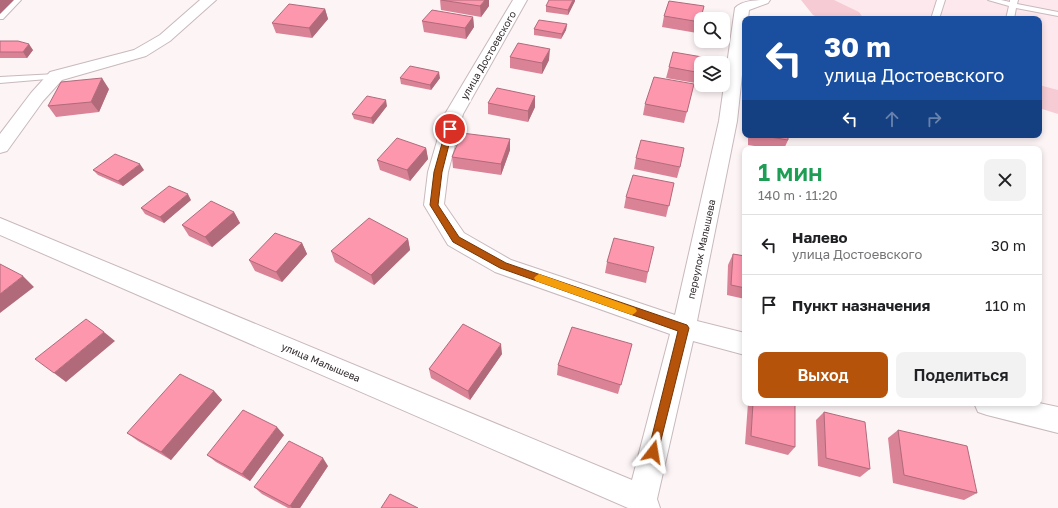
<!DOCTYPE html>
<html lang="ru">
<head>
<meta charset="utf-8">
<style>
	body { margin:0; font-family:"Golos Text",sans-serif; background:#f2f2f2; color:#202124; height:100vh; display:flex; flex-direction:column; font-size:15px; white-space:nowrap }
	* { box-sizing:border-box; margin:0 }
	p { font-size:13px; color:#757577 }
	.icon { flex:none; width:22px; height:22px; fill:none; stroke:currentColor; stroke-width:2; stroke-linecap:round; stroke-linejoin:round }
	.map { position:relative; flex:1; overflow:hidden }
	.side { position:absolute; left:742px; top:146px; width:300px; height:260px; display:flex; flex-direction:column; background:#fff; border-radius:8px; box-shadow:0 2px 6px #0003 }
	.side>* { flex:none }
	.hud { position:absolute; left:742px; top:16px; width:300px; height:122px; border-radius:8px; box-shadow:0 2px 6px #0003; background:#1a4fa0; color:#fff; overflow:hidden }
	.fabs { position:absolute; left:694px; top:12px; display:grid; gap:8px }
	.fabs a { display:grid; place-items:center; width:36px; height:36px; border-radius:8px; background:#fff; box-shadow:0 2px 6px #0003; font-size:20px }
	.pin { position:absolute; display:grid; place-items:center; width:34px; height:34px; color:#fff; margin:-17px; border:2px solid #fff; border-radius:50%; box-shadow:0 1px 4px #0007 }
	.me { position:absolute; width:44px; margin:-22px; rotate:14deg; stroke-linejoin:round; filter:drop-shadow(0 0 3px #0008) }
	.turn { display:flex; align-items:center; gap:14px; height:84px; padding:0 16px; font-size:18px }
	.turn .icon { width:52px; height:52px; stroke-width:2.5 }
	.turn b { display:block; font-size:28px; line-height:34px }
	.lanes { display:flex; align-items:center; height:38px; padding:0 16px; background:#0003; justify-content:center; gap:20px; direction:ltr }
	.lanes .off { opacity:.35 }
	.round { display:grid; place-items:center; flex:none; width:42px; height:42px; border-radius:8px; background:#f2f2f2 }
	.headline { display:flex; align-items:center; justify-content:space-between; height:68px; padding:0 16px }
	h1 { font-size:24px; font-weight:600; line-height:30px; color:#1e9e55 }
	.primary-button { display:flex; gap:8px; margin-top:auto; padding:8px 16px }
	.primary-button a { flex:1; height:46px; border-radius:8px; background:#b45309; color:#fff; font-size:16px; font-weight:600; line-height:46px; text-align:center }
	.primary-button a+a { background:#f2f2f2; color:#202124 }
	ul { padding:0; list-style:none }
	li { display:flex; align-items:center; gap:12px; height:60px; padding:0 16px; border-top:1px solid #e0e0e0 }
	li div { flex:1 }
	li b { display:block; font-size:15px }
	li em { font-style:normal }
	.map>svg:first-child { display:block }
	.built { fill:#fde9ed }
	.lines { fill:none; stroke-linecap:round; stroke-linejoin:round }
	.river { fill:#f6cbd3; fill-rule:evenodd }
	.service-casing { stroke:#c8b9bc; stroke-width:2 }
	.minor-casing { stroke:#c8b9bc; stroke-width:2 }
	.service { fill:#fff; fill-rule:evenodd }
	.minor { fill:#fff; fill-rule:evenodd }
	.wall { fill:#da8296 }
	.shaded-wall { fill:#b16a7a }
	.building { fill:#fd97ae; stroke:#b16a7a }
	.route { fill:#b45309; stroke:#753606 }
	.slow { fill:#f59e0b }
	.labels { text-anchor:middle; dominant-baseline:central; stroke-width:4; stroke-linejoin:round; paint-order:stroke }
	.street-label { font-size:10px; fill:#302a2b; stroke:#fff }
</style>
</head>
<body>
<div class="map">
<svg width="1058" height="508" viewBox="0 0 1058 508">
	<rect width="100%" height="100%" fill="#fdf4f6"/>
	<path class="built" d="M817,0H1058V102L1039,96V19H848L824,8Z"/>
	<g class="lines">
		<path class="river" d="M801,0H834L859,12L864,19H822L813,15Z
			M1039,85L1058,90V114L1039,108Z"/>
		<g class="service-casing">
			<path id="service" d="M13,0H21L3,19H0V13Z
				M937,0H945L939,19H931Z
				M988,0H1001L1010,2V0H1018L1017,4L1058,12V16L1016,8L1014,19H1006L1009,6Z
				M56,74H59L60,76L59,78L0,83V77Z"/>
		</g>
		<g class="minor-casing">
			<path id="minor" d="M200,0H216L170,41L146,56L62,80L43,101L7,151L0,153V134L31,93L50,72L134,50L160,35Z
				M513,0H527L463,114L448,172L444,204L464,233L511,260L675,315L719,121L735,8C742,0 759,0 770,0L768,3L749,10L748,19H745V47L737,121L697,321L745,333V355L693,341L657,499L660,508H628L0,235V218L632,480L670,334L495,272L448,245L424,205L428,172L445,114Z
				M974,403H1039L1058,407V433L987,415L978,412Z"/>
		</g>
		<use href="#service" class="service"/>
		<use href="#minor" class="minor"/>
	</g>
	<path class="wall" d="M440,0L489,6L481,17L441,10Z
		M575,1L568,15L546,12V6Z
		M704,6L697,33L662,27L664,16Z
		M325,9L328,19L312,38L276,33L272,23Z
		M473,17L474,27L466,39L424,32L422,21Z
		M567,24L566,30L561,39L534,35V29Z
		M0,41L33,50L27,58H0Z
		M510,57L549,60L542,74L510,68Z
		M701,63V84L666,78L669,67Z
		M400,78H440L431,90L401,84Z
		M694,84L684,123L643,115L645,104Z
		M109,89L99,112L56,117L48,106Z
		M535,96V107L528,122L488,114V103Z
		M387,106L373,124L354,119L352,114Z
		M748,135H788V140L784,149H773L748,145Z
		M510,139V150L501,175L453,168L452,157Z
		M426,148L428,159L410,181L380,170L377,160Z
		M636,158L680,167L677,178L634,169Z
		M93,170H144L123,186L98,175Z
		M745,170V191H743V175Z
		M674,183L666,217L624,208L626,197Z
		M191,200L164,223L145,214L141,208Z
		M234,212L240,223L212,247L189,236L182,225Z
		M408,239L410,250L374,285L335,262L331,251Z
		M302,243L307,254L282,282L255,271L249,260Z
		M733,254L745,256V299L727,295L728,265Z
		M607,262L648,272L646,283L605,273Z
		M632,344L618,394L557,375L558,365Z
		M502,354L470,400L431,378L429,369Z
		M214,391L222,400L171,460L138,441L127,433Z
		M748,403H795V447L788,455L745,444Z
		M824,412L870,469L860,477L818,466L816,420Z
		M898,430L977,493L964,500L893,483L888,438Z
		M284,435L250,481L216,462L207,455Z
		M328,466L300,508H288L262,494L254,487Z"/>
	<path class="shaded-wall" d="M0,0H14L0,14Z
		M485,0H489V6L481,17L480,6Z
		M573,0H575V1L568,15V10Z
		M325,9L328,19L312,38L309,28Z
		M473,17L474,27L466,39L465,28Z
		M567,24L566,30L561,39L562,34Z
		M29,44L33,50L27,58L23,52Z
		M550,49L549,60L542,74V63Z
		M439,72L440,78L431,90L430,85Z
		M102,78L109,89L99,112L91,102Z
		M535,96V107L528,122V111Z
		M386,100L387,106L373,124L371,118Z
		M510,139V150L501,175V164Z
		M426,148L428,159L410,181L407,170Z
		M140,164L144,170L123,186L118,181Z
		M188,194L191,200L164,223L160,217Z
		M234,212L240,223L212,247L205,237Z
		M408,239L410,250L374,285L371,275Z
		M302,243L307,254L282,282L276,272Z
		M23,276L34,287L0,313V294Z
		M104,332L115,341L66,382L54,373Z
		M501,344L502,354L470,400L468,391Z
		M214,391L222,400L171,460L161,452Z
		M277,427L284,435L250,481L242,474Z
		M323,458L328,466L300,508H292L290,506Z"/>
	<path class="building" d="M441,0H485L480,6Z
		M549,0H573L568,10L546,6Z
		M669,1L704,6L700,22L664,16Z
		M289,4L325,9L309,28L272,23Z
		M432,10L473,17L465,28L422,21Z
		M539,20L567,24L562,34L534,29Z
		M0,41H18L29,44L23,52H0Z
		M518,43L550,49L542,63L510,57Z
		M673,52L708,58L707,63H701V73L669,67Z
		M410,66L439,72L430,85L400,78Z
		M654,77L694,84L687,112L645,104Z
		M102,78L91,102L48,106L61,82Z
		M497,88L535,96L528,111L488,103Z
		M367,96L386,100L371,118L352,114Z
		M462,133L510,139L501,164L452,157Z
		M758,135H788V140Z
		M397,138L426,148L407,170L377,160Z
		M641,140L684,148L680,167L636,158Z
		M115,154L140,164L118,181L93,170Z
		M633,175L674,183L669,206L626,197Z
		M169,186L188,194L160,217L141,208Z
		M211,201L234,212L205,237L182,225Z
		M369,218L408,239L371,275L331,251Z
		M275,233L302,243L276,272L249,260Z
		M614,238L654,247L648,272L607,262Z
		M733,254L745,256V288L731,285Z
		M0,264L23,276L0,294Z
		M86,319L104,332L54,373L35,359Z
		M463,324L501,344L468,391L429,369Z
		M572,327L632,344L621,385L558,365Z
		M180,374L214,391L161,452L127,433Z
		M753,403H795V447L751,436Z
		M243,410L277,427L242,474L207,455Z
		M824,412L865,422L870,469L826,458Z
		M898,430L967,446L977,493L904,475Z
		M289,441L323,458L290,506L254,487Z
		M390,494L418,508H381Z"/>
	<path class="route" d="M450,126L453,129L442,172L438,205L459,237L506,263L687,325L689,328L657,456L653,458L649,456L648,452L678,331L500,268L453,242L430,205L434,172L446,129Z"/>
	<path class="slow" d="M539,274L635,308L637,311L635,313L632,315L536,281L534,278L536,276Z"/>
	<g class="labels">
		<g class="street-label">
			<text transform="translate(488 55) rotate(-60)">улица Достоевского</text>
			<text transform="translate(701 249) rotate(-78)">переулок Малышева</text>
			<text transform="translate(321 362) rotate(23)">улица Малышева</text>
		</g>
	</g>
</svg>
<div class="fabs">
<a><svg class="icon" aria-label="search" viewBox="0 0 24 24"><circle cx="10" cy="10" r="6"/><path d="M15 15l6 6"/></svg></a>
<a><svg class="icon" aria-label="layers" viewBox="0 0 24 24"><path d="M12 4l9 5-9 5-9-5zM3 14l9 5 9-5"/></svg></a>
</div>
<div class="pin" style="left:450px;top:129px;background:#d93025"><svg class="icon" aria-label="arrive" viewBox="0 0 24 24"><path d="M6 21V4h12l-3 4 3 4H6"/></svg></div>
<svg class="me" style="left:653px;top:452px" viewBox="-20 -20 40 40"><path d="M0-17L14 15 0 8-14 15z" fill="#b45309" stroke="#fff" stroke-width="4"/></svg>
<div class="hud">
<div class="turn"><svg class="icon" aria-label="left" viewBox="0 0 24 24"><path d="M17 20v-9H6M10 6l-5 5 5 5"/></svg><div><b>30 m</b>улица Достоевского</div></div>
<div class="lanes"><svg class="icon" aria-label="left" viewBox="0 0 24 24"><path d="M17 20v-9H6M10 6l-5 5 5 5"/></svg><svg class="icon off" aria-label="ahead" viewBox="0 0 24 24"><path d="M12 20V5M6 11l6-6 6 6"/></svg><svg class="icon off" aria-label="right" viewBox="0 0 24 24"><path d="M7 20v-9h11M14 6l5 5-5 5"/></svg></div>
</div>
<section class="side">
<div class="headline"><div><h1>1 мин</h1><p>140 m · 11:20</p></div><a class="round"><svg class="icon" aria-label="close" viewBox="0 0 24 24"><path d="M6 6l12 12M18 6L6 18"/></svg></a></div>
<ul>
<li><svg class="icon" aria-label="left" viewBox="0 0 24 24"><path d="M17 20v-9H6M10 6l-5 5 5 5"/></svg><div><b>Налево</b><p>улица Достоевского</p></div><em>30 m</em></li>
<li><svg class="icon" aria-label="arrive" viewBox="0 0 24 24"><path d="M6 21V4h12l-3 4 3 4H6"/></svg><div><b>Пункт назначения</b></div><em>110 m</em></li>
</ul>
<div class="primary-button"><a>Выход</a><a>Поделиться</a></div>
</section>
</div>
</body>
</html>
